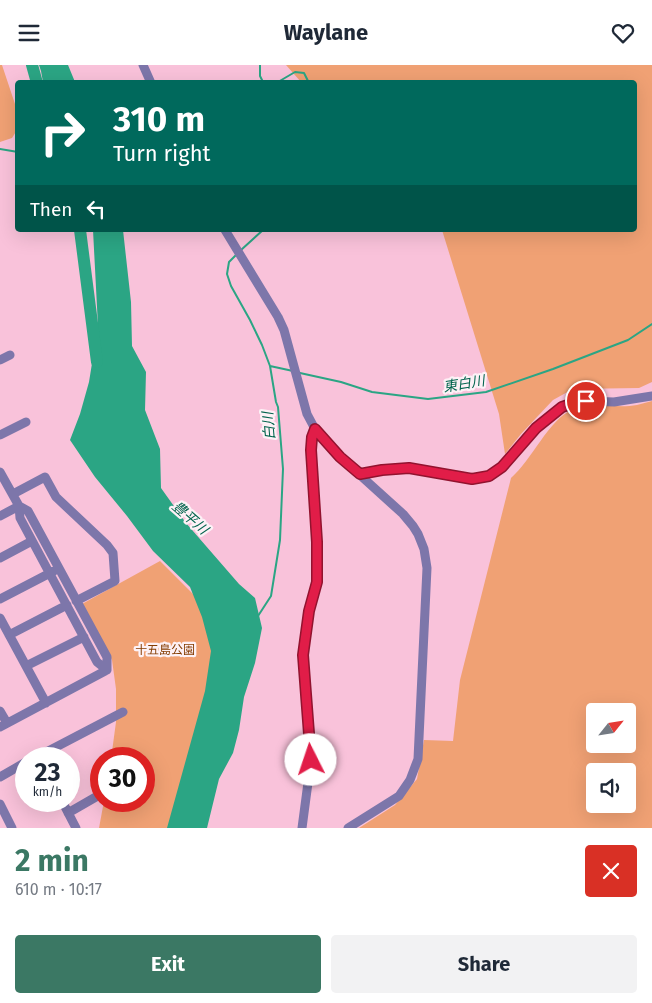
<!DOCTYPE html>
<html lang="en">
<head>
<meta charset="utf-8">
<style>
	body { margin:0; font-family:"Fira Sans","Noto Sans JP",sans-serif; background:#f2f2f3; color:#1f2937; height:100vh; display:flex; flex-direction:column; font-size:19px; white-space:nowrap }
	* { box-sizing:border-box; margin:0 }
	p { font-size:16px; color:#747a83 }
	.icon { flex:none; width:28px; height:28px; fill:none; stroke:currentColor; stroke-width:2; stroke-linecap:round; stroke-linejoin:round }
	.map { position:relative; height:763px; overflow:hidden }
	.side { display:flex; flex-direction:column; background:#fff; flex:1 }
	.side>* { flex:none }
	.hud { position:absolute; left:15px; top:15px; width:622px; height:152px; border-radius:5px; box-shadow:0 5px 20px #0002; background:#00695c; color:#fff; overflow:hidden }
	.needle { width:32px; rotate:60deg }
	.fabs { position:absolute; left:586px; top:638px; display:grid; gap:10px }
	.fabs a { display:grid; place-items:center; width:50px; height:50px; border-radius:5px; background:#fff; box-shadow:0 5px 20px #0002; font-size:25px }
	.speed { position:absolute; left:15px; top:682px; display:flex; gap:10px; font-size:25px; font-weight:700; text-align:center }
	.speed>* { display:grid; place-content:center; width:65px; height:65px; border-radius:50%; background:#fff; box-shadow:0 5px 20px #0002; line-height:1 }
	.speed small { font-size:12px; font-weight:400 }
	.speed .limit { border:8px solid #d22; background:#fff; color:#111 }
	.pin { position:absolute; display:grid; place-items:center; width:42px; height:42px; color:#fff; margin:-21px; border:2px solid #fff; border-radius:50%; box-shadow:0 1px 5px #0007 }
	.me { position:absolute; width:55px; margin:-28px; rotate:356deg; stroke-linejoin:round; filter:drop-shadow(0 0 4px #0008) }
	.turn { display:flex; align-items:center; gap:18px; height:105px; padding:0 15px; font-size:22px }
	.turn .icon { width:65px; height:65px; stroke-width:2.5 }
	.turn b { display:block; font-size:35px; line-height:42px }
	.then { display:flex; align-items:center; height:48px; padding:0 15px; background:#0003; gap:10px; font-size:19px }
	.round { display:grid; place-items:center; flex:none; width:52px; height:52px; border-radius:5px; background:#f2f2f3 }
	.headline { display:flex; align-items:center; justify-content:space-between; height:85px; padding:0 15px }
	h1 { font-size:30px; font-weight:700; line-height:38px; color:#3b7864 }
	.cta { display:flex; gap:10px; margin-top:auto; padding:10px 15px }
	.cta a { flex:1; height:58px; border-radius:5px; background:#3b7864; color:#fff; font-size:20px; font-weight:700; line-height:58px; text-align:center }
	.cta a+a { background:#f2f2f3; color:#1f2937 }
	header { display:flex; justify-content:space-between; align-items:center; height:65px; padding:0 15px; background:#fff; font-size:22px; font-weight:700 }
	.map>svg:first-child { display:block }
	.green { fill:#f0a174; fill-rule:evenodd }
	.water { fill:#2ba584 }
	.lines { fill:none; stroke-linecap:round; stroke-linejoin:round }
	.stream { stroke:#2ba584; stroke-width:2 }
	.river { stroke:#2ba584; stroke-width:12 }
	.minor { stroke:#7d76aa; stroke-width:9 }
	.route-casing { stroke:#92132f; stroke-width:12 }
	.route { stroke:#e11d48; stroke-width:9 }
	.labels { text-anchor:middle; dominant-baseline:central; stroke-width:4.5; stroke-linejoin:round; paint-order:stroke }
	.park-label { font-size:12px; fill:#843b00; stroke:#fdf1f6 }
	.water-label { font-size:14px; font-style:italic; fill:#02644d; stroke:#fdf1f6 }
</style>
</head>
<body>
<header><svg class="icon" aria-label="menu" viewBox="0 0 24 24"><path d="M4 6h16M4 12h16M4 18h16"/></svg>Waylane<svg class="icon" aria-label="heart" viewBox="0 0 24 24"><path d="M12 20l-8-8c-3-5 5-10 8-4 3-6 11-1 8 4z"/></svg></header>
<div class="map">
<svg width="652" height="763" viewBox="0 0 652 763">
	<rect width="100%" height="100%" fill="#f9c2da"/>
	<path class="green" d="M0,0H2L17,45L18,61L17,65L12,73L0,77Z
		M286,0H652V317L639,323L573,324L553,335L521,369L505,389L499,349L442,165H635V18L301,17Z
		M652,336V763H359L395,740L417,714L424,675L453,676L460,615L511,413C532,395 549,354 572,345C592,336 616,344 637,340C642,339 647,337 652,336ZM595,646H628V679H595ZM595,706H628V739H595Z
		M160,496L193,529L213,559L220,588L174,763H99L104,736H144V694H111L116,657V624L112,595L82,539Z"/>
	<path class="water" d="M39,0H68L75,17H43L41,6Z
		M93,165H123L131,237L132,281L146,307L145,345L160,384L161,423L186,458L239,519L255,533L262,563L255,598L244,632L239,665L233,688L219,714L207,763H167L205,626L211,586L202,552L190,522L153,486L127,451L95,412L70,375L80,349L89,317L98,261Z"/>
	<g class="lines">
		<path class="stream" d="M260,0V11L263,17L269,18
			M275,18L278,17L295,7L304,8L309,18
			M0,84L18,87
			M241,185L263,165
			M236,190L229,197L227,209L231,221L250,255L262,280L270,301L276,337L278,342L283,404L280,475L271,531L258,551
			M270,301L293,306
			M300,308L341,317L372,327L428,334L486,327L553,304L628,275L652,259"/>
		<path class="river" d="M32,0L37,18
			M80,165L97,297"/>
		<path class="minor" d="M143,0L151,18
			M225,165L278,252L284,265L307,349L315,364L340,392L403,449L413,461L418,469L424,484L427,503L418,694L410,715L399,731L348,763
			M0,295L10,290
			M0,370L26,357
			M0,407L19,441L20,453L97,597L107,605
			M360,409L382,405L409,403L472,414L489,411L502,402L536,363L562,342L574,338L586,336L614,337L652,331
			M13,429L45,412L56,432L107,480L113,488L115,516L76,536
			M19,441L28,446L107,592V605
			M0,451L19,441
			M0,493L32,476
			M0,534L54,506
			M0,553L46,638
			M9,570L67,540
			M26,601L84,572
			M0,646L7,658
			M0,662L107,605
			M33,694L123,647
			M0,712L26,697
			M62,736L76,763
			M0,739L12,763
			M68,748L101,729
			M302,763L311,695L303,590L309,546L317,517V477L311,385L312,372L315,364"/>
	</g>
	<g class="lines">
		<g class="route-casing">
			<path id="route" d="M311,695L303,590L309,546L317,517V477L311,385L312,372L315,364L340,392L360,409L382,405L409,403L472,414L489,411L502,402L536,363L562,342L574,338L586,336"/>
		</g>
		<use href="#route" class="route"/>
	</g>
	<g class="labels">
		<g class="park-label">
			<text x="165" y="585">十五島公園</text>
		</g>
		<g class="water-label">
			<text transform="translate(464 319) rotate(-9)">東白川</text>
			<text transform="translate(269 361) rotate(-95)">白川</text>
			<text transform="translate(190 453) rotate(41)">豊平川</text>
		</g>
	</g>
</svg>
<div class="fabs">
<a><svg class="needle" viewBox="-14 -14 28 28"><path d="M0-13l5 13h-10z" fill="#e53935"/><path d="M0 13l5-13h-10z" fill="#747a83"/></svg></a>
<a><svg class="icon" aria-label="sound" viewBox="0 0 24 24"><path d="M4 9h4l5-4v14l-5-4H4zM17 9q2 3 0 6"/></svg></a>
</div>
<div class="speed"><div>23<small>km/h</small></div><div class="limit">30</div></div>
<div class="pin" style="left:586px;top:336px;background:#d93025"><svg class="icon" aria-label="arrive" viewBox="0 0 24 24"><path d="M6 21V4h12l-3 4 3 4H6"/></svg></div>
<svg class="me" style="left:311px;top:695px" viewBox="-20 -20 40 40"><circle r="19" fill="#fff"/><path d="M0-13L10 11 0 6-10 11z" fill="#e11d48"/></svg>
<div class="hud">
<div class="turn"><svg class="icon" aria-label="right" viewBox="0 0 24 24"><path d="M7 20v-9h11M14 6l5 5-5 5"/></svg><div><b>310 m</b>Turn right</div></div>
<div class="then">Then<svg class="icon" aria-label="left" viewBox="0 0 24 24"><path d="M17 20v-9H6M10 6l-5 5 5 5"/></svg></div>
</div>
</div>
<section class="side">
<div class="headline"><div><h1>2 min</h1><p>610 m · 10:17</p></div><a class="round" style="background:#d93025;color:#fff"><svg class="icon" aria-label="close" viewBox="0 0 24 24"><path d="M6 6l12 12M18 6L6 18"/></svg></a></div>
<div class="cta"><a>Exit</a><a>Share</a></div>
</section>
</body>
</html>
